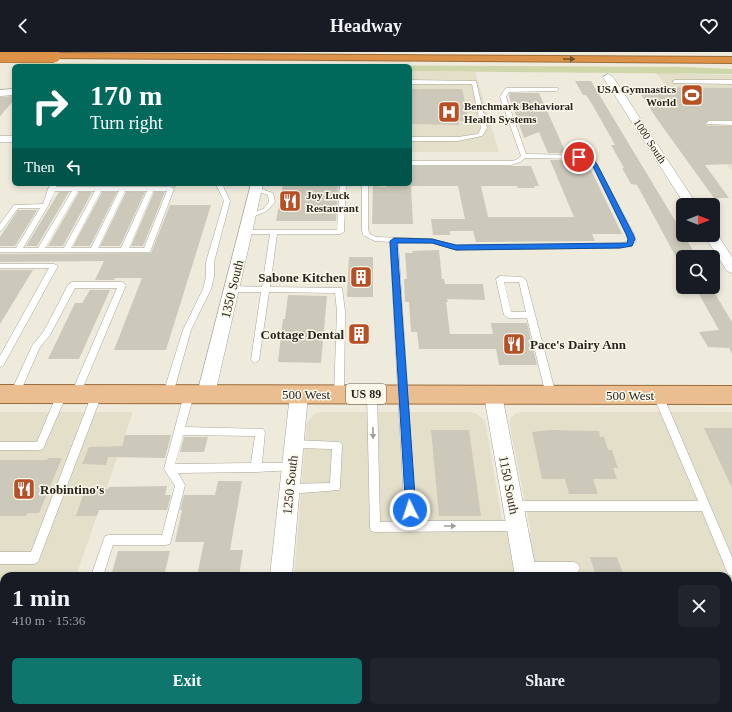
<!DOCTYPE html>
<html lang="en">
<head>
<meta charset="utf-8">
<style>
	body { margin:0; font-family:Georgia,serif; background:#20242c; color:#f1f3f6; height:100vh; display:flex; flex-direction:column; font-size:15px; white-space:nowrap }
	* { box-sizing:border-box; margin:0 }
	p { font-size:13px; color:#9ea1a6 }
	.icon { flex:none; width:22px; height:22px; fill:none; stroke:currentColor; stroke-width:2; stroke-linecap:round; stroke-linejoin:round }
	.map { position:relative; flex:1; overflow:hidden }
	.drawer { position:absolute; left:0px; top:520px; width:732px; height:140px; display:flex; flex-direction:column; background:#171b24; border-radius:12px 12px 0 0; box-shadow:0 2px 6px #0003 }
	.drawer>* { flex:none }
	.hud { position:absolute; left:12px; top:12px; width:400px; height:122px; border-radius:6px; box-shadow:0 2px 6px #0003; background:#00695c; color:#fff; overflow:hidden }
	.needle { width:26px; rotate:90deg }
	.fabs { position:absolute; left:676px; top:146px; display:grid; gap:8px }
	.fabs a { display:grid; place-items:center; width:44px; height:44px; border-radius:6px; background:#171b24; box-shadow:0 2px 6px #0003; font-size:20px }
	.pin { position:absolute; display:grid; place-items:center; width:34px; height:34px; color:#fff; margin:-17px; border:2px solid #fff; border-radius:50%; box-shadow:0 1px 4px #0007 }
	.me { position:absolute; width:44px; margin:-22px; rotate:356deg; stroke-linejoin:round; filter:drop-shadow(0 0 3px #0008) }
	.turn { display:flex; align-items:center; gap:14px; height:84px; padding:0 12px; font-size:18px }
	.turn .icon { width:52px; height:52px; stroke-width:2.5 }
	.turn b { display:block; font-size:28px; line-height:34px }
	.then { display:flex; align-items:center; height:38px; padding:0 12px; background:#0003; gap:8px; font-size:15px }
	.round { display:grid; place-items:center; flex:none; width:42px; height:42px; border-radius:6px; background:#20242c }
	.summary { display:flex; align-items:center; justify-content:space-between; height:68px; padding:0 12px }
	h1 { font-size:24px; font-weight:700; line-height:30px }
	.primary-button { display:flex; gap:8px; margin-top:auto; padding:8px 12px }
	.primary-button a { flex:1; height:46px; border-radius:6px; background:#0f766e; color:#fff; font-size:16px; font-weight:700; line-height:46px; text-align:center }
	.primary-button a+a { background:#20242c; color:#f1f3f6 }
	header { display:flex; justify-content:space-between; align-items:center; height:52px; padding:0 12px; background:#171b24; font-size:18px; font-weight:700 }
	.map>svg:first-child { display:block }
	.built { fill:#e4dfc9 }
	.green { fill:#cfd6aa }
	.building { fill:#ccc9bb }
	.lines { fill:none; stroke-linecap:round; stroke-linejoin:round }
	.service-casing { stroke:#a9a698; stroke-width:1 }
	.minor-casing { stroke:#a9a698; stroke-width:1 }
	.primary-casing { stroke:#9c6c3a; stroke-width:2 }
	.motorway-casing { stroke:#9c6c3a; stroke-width:2 }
	.service { fill:#fff; fill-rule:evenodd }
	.minor { fill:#fff; fill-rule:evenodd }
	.primary { fill:#eabe91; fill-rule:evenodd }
	.motorway { fill:#dc9248; fill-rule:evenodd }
	.motorway-bridge-casing { stroke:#9c6c3a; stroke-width:14; stroke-linecap:butt }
	.motorway-bridge { stroke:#dc9248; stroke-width:13 }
	.oneway { fill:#6f512f }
	.oneway2 { fill:#9d9d9a }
	.route { fill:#1a73e8; stroke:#114b97 }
	.labels { text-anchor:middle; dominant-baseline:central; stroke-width:3; stroke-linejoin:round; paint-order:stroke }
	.far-poi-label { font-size:11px; font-weight:bold; fill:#26251f; stroke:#fbf8e9; text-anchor:start }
	.far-street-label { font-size:11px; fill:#26251f; stroke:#fbf8e9 }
	.shield { fill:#fbf8e9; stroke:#66645c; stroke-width:1 }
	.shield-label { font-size:12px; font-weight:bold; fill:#26251f }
	.poi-label { font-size:13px; font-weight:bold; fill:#26251f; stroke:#fbf8e9; text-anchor:end }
	.street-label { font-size:13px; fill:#26251f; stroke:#fbf8e9 }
</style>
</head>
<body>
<header><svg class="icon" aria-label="back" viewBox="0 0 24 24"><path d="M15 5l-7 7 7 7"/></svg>Headway<svg class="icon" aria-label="heart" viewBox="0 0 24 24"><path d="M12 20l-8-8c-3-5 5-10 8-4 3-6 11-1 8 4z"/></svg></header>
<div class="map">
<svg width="732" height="660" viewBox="0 0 732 660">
	<rect width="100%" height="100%" fill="#eeeadc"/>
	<path class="built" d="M410,19L475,20L499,100H410Z
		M656,21L732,23V119Z
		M0,360H133L76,524H4V656H29L28,660H0Z
		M324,360H469L477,362L484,368L486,374L504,480H531L510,374V367L515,362L522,360H732V660H283V656H728V524H294L307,371L314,362Z"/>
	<path class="green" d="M20,11L681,15L732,17V22L410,19V14H17Z"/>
	<path class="building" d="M575,29H591L697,205H683V218L637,133L631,132L622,116H624L611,93H615L592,52L586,43H583Z
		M636,35L732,36V68H709L705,71L707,74H732V112L705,113L729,146H714L657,67Z
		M410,37H462L469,69H459V73L412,72Z
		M510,41H539L566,101H548L539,80L524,86L509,44Z
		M14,44V48L0,64V45Z
		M550,108H569L571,112H588L622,182H592L595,189L476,190L473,179H450V183H433L431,167H465L458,134H411L413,172H372L373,134L386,135V132H410V114H531L539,134H534L535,136H518L517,134H481L488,165H574Z
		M64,132H177L175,136L171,134H63Z
		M283,132H338L336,169H276Z
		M59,140H69L37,194H26Z
		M79,140H92L63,194H48Z
		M102,140H117L90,194H73Z
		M126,140H145L120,194H100Z
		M154,140H165L143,194H131Z
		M170,153H211L166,298H114L142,226H115L114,228H95L104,209L0,210V202L151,201Z
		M18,158H37L15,194H0V185Z
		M439,198L442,227H444L445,232H483L485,248L447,247L448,250H446L450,282H493L491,271H527L537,313H499L496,297H419L417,280H411L409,250H405L404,227H407L405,201H413L412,199Z
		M349,205H373V245H347Z
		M0,218H33L0,272Z
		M695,235H711L732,270V302L729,296L708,295L699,280L719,278Z
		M90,238H110L79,307H48L75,251H82Z
		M288,243L327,244L321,311L278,310L283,267H285Z
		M352,273H370V291L348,290V279H352Z
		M704,376H732V436Z
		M431,378H469L481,464H439Z
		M551,378L599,379L600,385H604L608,398H612L618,416H613L617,427H593L598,442H569L565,427H542L532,380Z
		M125,383H171L165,406L108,405L106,413L82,412L89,395L122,394Z
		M184,385H208L204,400H180Z
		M48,406H62L39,461H28L26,464H0V408H47Z
		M218,429H242L230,498H243L239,524H197L204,490H175L182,458H180L184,443H215Z
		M167,434L165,443H171L167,458H99L97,464H76L85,437H108L109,435Z
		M118,499H170L164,524H111Z
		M590,505H617L624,524H596Z"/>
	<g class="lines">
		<g class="service-casing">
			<path id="service" d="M410,28L476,29L487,76L482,84L458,89H410V85H458L478,82L481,76L472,32H410Z
				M675,28H732V32L673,31V29Z
				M507,36H558V38L556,39L509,40L506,45L526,102L579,103L594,107L634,182L636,190L620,196L456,198L432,191L398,190L416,469H517L521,470L522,474L521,478L517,479L375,480L371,479L370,475L367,342L369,339H375L377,342L380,470L405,469L390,190L375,189L363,183L362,178V132H368V178L370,182L376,185L432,187L456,194L619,192L628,189L626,182L590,109L579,107L525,106L520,110L511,113H410V109H511L516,108L521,104L500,45L505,37Z
				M709,69H732V73L707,72L706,71Z
				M51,132H57L56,135H171L174,137L150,200H0V196H16L40,156H18L2,178L0,179V172L14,153L43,152L48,137ZM55,139H72L38,196H23L48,154ZM78,139H95L64,196H45ZM101,139H119L91,196H71ZM125,139H147L121,196H98ZM153,139H167L144,196H129Z
				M216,132H222L230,149L214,210V225L211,237L191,278L173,342L171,345H165L163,342L183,278L203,237L206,225V210L224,149Z
				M340,132H346L344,180L340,182H277L270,235L342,236L345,259L344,342L342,345H336L334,342L337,259L335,241L269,240L259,308L255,311L251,308L261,240H232L228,237L232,234L262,235L270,182H244V178H337Z
				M256,135L273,141L275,150L267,159L250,166L248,165V163L263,157L269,150L268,143L254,138V136Z
				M0,212H54L58,214L3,314L0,315V304L49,216H0Z
				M500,224L522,225L526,228L556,343L554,346H548L546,343L527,266H508L504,263L496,227ZM504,230H519L526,260H511Z
				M72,230H122L126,233L79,345H73L71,342L117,236H75L50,283L40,295L18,345H12L10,342L32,294L44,279L68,233Z
				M62,338L65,339L67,342L43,397L40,398H0V390H37L57,342L59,339Z
				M97,338L100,339L102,342L38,510L34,512H0V500H31L92,342L94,339Z
				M189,338L192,339L194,342L185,375L263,377L265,380L262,411H291L295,412L296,415L295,418L256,420L178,421L185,433L170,492L166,493H113L103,524H91L105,484L109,483H162L175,434L164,417L184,342L186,339ZM183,383L255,384L251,411L175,412Z
				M658,339L661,340L663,343L732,505V524L728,522L702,459H513L509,457L508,454L509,451L513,449H698L653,343L655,340Z
				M294,388L340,390L342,393L340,435L339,438L289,442L285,440L284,437L285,434L289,432L330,431L332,397L294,396L291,395L289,392L291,389Z
				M525,510H574L578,512L580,516L578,520L574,522H525L521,520L519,516L521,512Z"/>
		</g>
		<g class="minor-casing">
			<path id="minor" d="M608,22L613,25L697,153H685L603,25Z
				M14,37V43L0,44V38Z
				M0,84H14V90H0Z
				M251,132H263L215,342L212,347L206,349L200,347L197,342Z
				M713,179L716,180L732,205V221L727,219L704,183H713Z
				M299,335L305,337L308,342L292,524H270L290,342L293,337Z
				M493,336L499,338L502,343L537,524H515L484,343L487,338Z
				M255,656H281V660H255Z
				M538,656H564V660H538Z"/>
		</g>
		<g class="primary-casing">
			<path id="primary" d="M0,333L732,334V352L0,351Z"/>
		</g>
		<g class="motorway-casing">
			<path id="motorway" d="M54,1L732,5V11L50,6L48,4Z"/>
		</g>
		<use href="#service" class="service"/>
		<use href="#minor" class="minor"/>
		<use href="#primary" class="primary"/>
		<use href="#motorway" class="motorway"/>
		<g class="motorway-bridge-casing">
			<path id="motorway-bridge" d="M0,4H54"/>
		</g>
		<use href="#motorway-bridge" class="motorway-bridge"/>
	</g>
	<defs><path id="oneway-solid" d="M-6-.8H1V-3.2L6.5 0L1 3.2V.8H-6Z"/></defs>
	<use class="oneway" href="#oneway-solid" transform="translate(569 7)"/>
	<g class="oneway2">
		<use href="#oneway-solid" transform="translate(373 381) rotate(89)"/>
		<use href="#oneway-solid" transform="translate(450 474)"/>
	</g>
	<path class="route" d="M579,103L591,105L597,112L633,182L635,187L632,194L620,196L456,198L432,191H397L416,458L414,462L410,463L406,462L390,189L394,186L432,187L456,193L627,191L628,187L626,182L592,112L587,108L577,106L576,105Z"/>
	<defs>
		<g id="stadium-square" transform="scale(1.15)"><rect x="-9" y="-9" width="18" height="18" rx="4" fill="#b65026" stroke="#fbf8e9"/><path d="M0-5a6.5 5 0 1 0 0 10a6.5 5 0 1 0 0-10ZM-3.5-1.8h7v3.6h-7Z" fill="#fff"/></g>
		<g id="hospital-square" transform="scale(1.15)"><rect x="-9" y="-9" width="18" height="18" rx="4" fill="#b65026" stroke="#fbf8e9"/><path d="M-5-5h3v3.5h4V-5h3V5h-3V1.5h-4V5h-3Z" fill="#fff"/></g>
		<g id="restaurant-square" transform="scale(1.15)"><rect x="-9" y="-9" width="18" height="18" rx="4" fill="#b65026" stroke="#fbf8e9"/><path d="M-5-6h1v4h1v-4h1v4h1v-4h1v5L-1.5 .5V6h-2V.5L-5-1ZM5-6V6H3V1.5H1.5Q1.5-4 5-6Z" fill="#fff"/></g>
		<g id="building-square" transform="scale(1.15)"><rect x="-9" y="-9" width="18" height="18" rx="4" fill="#b65026" stroke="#fbf8e9"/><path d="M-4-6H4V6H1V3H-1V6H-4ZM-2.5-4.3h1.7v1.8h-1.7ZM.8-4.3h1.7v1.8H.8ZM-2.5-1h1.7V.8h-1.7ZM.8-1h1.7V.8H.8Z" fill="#fff"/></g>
	</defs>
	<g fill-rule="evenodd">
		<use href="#stadium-square" x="692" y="43"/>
		<use href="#hospital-square" x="449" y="60"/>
		<use href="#restaurant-square" x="290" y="149"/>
		<use href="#building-square" x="361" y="225"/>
		<use href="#building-square" x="359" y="282"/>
		<use href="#restaurant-square" x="514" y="292"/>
		<use href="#restaurant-square" x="24" y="437"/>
	</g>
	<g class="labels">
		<g class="far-poi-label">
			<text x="676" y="37" text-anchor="end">USA Gymnastics<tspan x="676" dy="13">World</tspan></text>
			<text x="464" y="54">Benchmark Behavioral<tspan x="464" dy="13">Health Systems</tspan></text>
			<text x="306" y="143">Joy Luck<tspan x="306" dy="13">Restaurant</tspan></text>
		</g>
		<g class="far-street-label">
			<text transform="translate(650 89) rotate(57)">1000 South</text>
		</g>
		<rect class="shield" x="346" y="332" width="40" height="20" rx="3"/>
		<g class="shield-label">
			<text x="366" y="342">US 89</text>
		</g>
		<g class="poi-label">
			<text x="346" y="225">Sabone Kitchen</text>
			<text x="344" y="282">Cottage Dental</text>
			<text x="530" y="292" text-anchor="start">Pace's Dairy Ann</text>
			<text x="40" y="437" text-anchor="start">Robintino's</text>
		</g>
		<g class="street-label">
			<text transform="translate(232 237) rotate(-76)">1350 South</text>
			<text x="306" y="342">500 West</text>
			<text x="630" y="343">500 West</text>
			<text transform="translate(290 433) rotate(-84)">1250 South</text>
			<text transform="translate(509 433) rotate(79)">1150 South</text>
		</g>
	</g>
</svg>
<div class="fabs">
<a><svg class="needle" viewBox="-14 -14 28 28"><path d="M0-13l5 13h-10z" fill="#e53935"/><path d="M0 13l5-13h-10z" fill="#9ea1a6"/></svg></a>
<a><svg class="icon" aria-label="search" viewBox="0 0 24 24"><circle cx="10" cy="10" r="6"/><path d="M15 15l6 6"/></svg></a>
</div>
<div class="pin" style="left:579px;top:105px;background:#d93025"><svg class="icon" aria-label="arrive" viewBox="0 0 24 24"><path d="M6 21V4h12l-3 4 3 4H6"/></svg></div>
<svg class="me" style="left:410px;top:458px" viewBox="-20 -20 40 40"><circle r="17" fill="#1a73e8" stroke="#fff" stroke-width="3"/><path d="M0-11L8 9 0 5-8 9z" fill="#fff"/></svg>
<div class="hud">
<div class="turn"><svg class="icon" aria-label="right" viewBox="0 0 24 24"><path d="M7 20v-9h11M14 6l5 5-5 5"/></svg><div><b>170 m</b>Turn right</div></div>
<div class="then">Then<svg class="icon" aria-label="left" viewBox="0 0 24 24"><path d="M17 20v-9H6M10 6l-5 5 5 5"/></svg></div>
</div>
<section class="drawer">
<div class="summary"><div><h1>1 min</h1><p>410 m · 15:36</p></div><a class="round"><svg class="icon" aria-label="close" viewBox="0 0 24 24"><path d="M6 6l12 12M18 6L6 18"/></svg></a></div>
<div class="primary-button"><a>Exit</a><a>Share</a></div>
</section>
</div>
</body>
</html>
